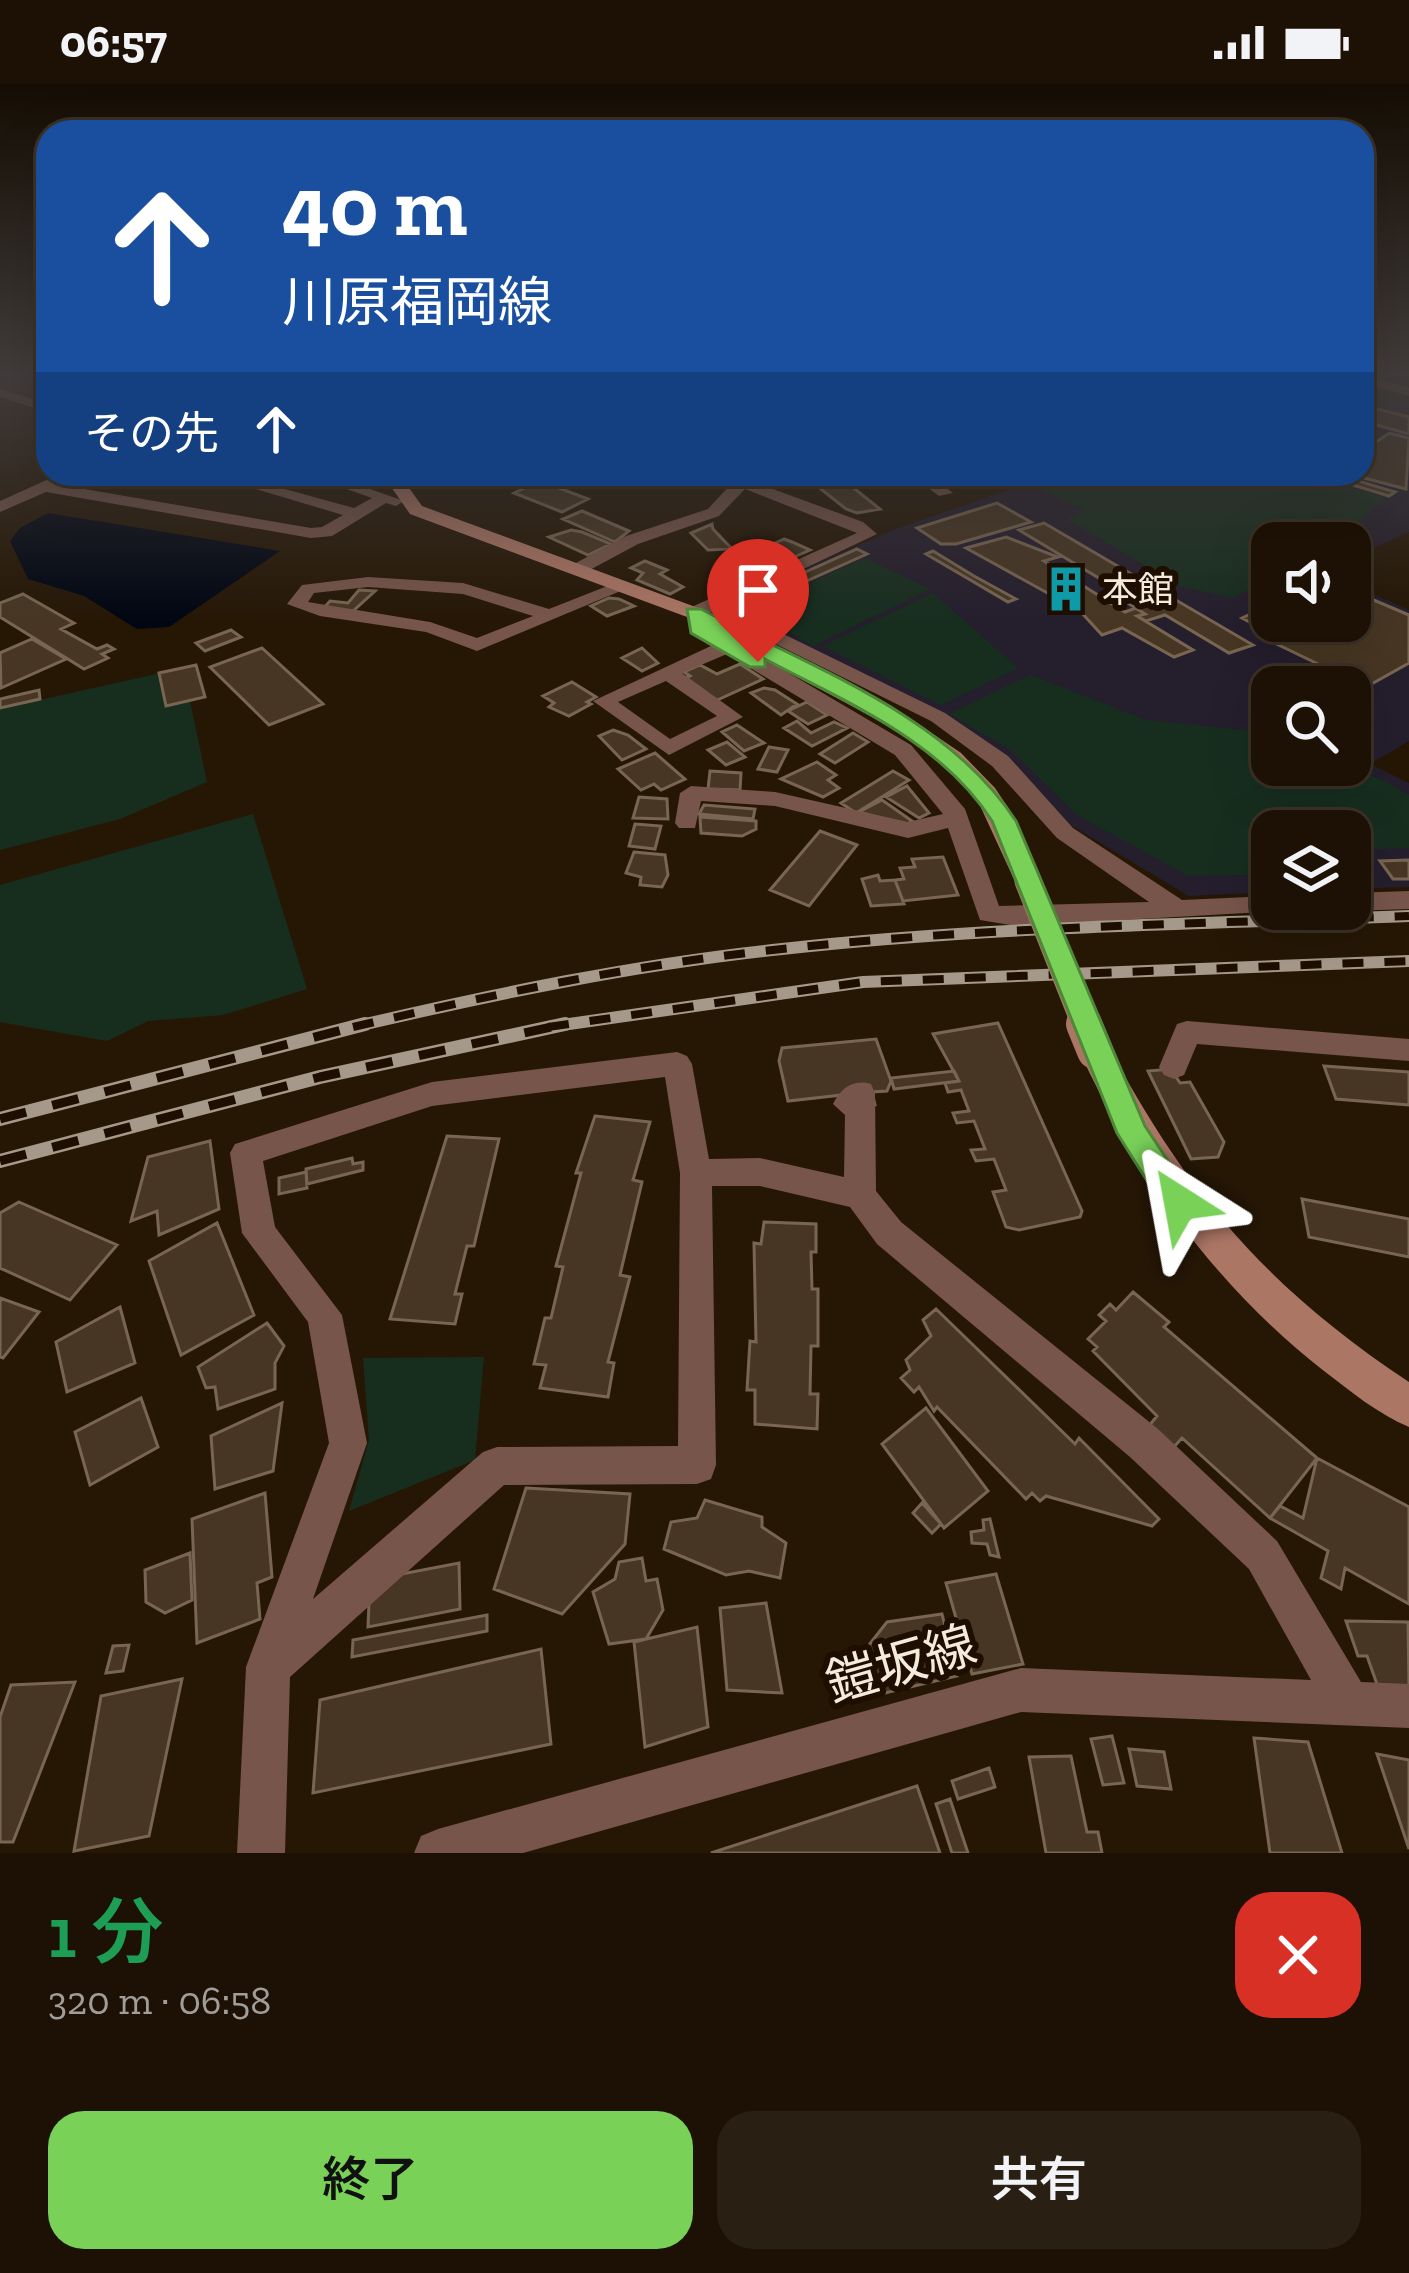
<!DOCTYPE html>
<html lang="ja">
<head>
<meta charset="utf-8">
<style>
	body { margin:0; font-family:"Zilla Slab","Noto Sans JP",serif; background:#291f13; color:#f1f3f6; height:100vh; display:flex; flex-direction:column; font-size:45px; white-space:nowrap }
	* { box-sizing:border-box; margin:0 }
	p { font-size:39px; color:#a09d9a }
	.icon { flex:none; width:66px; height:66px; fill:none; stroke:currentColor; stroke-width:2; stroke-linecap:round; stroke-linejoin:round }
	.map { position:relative; height:1769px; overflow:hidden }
	.drawer { display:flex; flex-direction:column; background:#1c1104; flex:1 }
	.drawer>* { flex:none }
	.guide { position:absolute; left:36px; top:36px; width:1338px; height:366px; border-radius:36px; box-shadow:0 12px 48px #0002,0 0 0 3px #3a3126; background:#1a4fa0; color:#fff; overflow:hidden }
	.fabs { position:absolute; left:1251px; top:438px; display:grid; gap:24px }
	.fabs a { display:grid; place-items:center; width:120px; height:120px; border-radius:24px; background:#1c1104; box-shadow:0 12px 48px #0002,0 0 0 3px #3a3126; font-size:60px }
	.pin { position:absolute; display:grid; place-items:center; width:102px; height:102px; color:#fff; margin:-123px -51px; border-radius:50% 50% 50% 0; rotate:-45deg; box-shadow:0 0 12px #0007 }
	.pin .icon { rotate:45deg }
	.me { position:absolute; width:132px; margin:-66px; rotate:326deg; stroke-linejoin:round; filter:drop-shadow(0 0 9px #0008) }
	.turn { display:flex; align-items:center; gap:42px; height:252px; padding:0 48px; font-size:54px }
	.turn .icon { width:156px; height:156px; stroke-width:2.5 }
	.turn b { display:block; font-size:84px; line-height:102px }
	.then { display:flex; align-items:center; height:114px; padding:0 48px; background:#0003; gap:24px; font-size:45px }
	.round { display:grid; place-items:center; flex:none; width:126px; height:126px; border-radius:36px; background:#291f13 }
	.head { display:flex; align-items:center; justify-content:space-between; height:204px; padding:0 48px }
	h1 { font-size:72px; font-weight:600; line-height:90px; color:#1e9e55 }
	.action { display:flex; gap:24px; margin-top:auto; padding:24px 48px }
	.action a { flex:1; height:138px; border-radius:36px; background:#79d158; color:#111; font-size:48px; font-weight:600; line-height:138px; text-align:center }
	.action a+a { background:#291f13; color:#f1f3f6 }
	.status { display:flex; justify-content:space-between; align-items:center; height:84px; padding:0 60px; background:#1c1104; direction:ltr }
	.status svg { height:33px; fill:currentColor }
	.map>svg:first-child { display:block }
	.education { fill:#251e2d; fill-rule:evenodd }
	.green { fill:#172e1f }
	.water { fill:#000612 }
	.building { fill:#473623; stroke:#796652; stroke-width:3 }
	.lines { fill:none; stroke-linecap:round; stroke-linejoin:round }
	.street { fill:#77554a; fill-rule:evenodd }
	.secondary { fill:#ac7665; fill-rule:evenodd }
	.rail-far1-casing { stroke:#a5998a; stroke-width:12 }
	.rail-casing { stroke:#a5998a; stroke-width:14 }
	.rail-far1 { stroke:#1d0e00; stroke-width:8; stroke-dasharray:21; stroke-linecap:butt }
	.rail { stroke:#1d0e00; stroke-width:9; stroke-dasharray:27; stroke-linecap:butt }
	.secondary-bridge-far1 { stroke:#ac7665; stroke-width:27 }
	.secondary-bridge { stroke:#ac7665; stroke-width:36 }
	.route { fill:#79d158; stroke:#4f8839; stroke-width:3 }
	.labels { text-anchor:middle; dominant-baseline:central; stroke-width:12; stroke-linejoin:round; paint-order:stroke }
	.far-poi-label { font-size:36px; fill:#f5eade; stroke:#1d0e00; text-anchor:start }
	.near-street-label { font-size:51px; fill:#f5eade; stroke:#1d0e00 }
</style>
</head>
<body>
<div class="status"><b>06:57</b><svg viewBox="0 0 49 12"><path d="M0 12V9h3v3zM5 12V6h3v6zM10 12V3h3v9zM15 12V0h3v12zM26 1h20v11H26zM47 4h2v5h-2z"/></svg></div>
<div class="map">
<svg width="1409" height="1769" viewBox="0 0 1409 1769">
	<rect width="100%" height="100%" fill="#261705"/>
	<path class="education" d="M1362,300L1409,313V448L1350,475V459H1272V537H1350V500L1409,526V657L1370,680L1409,699V803L1350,805V747H1272V808L1189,812L1064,737L949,635L738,527L735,515L893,446L1011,405L978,390H1362ZM1272,603H1350V681H1272Z"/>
	<path class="green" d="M1008,390H1311L1385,414L1336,459H1272V493L1233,514L1179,502L1067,435L1086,427Z
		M865,474L930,505L813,562L749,526Z
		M933,509L1018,584L941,621L823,562Z
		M183,584L207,698L120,735L0,766V625Z
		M1030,591L1146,636L1272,649V681C1339,681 1350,676 1409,711V764L1376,765L1350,781V747H1272V791H1187L1077,731L1012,667L949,630Z
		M253,730L307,905L223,931L148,937L107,957L0,938V801Z
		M484,1273L475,1376L349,1427L369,1356L363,1274Z"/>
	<path class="water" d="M48,429L280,467L169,543L137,545L84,512L28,495L10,457L20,444Z"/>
	<path class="building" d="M1362,321L1409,333V350L1362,337Z
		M1389,349L1409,354L1406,405L1349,390H1362V368Z
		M474,390H539L551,395L543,398L588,415L562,428L514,409L522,405Z
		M836,390L880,425L857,429L846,425L807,394Z
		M1335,390L1395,408L1389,412L1320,391Z
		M997,419L1031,438L956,460H941L917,444Z
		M582,427L629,447L615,458L563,435Z
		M1044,439L1253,561L1229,569L1165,531L1146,537L1137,532L1145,530L1115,511L1122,508L1019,446Z
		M712,440L713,445L732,465L708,466L691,449Z
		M571,446L582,448L611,460L588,471L549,453Z
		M1006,453L1058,473L1044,477L1125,528L1136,524L1145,530L1137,532L1193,566L1174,573L1122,544L1102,551L1080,527L966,464Z
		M784,455L792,458L810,466L794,473L764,464Z
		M857,465L867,470L773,512L763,507Z
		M933,467L974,492L1016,515L1008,518L926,470Z
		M645,477L667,486L660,490L683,503L670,510L637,496L643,489L631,484Z
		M359,506L375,507L353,527L323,525L330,517L348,519Z
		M1350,506L1409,531V579L1366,603L1264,554L1273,550L1242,534L1272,520V537H1350Z
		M23,510L74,539L61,545L97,565L107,561L114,565L102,570L108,574L84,585L0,533V519Z
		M609,514L619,515L634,522L607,532L591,522Z
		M231,546L241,553L205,567L196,559Z
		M32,555L66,575L1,604L0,569Z
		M262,564L323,620L269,641L210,583Z
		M642,564L658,579L642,587L622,574Z
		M740,580L763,595L713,618L683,595L690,592L684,588L700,581L717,590Z
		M196,581L205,613L166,622L159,589Z
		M572,598L596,613L587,618L591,620L569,632L549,623L554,619L543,612Z
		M764,604L775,606L797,620L781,631L751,609Z
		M39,606L40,615L0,624V615Z
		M807,618L827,631L808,640L788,627Z
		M797,637L811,649L834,638L847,644L812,662L784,644Z
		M737,641L764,659L744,667L722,648Z
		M613,646L628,651L646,665L622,676L599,652Z
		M853,649L868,658L835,679L820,670Z
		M727,658L745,673L726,681L708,666Z
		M769,663L788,666L777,688L758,685Z
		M655,669L685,695L661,706L654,700L641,706L618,685Z
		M817,678L836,691L828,696L839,704L823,713L781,695Z
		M710,687L741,689L740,706L708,705Z
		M893,687L909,696L856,729L841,719Z
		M907,702L929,729L919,734L886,713Z
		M639,713L667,715L668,735L633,734Z
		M882,716L912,737L906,741L859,728Z
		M704,721L755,725L753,735L699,730Z
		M700,733L756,737V745L742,752L701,749Z
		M635,740L661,742L655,765L629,762Z
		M820,747L857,761L809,822L770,806Z
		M634,768L665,771L668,791L662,803L640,801L641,793L626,789Z
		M943,773L958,811L903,817L895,796L904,795L900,784L915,783L912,775Z
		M1409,776V795H1393L1380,777Z
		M878,791L880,797L895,796L904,820L871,822L862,795Z
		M998,939L1082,1127L1080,1133L1019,1146L1006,1143L993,1108L1006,1106L994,1075L976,1077L971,1066L985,1065L974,1037L957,1039L953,1029L969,1027L961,1006L948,1008L945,999L959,997L933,950Z
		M876,955L891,997L887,1007L872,1008L875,1021L863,1022L860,1009L788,1017L779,977L782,964Z
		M1324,982L1409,988V1021L1336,1015Z
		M1171,985L1180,999L1190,998L1224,1058L1218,1073L1191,1075L1148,987Z
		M954,987L959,997L894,1005L891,994Z
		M595,1032L650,1038L633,1096L642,1098L620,1191L630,1193L608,1278L614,1279L608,1313L540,1304L546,1281L534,1280L545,1234H551L563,1183L556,1182L581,1089H576Z
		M447,1052L499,1055L474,1162H467L455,1210H462L455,1240L390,1235Z
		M210,1057L219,1125L159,1151L157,1127L131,1137L148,1073Z
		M352,1074L353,1080L363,1078V1086L307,1100L306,1085Z
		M306,1088L307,1104L279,1110V1094Z
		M1302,1115L1409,1135V1173L1309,1153Z
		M19,1118L117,1161L70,1216L0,1184V1129Z
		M764,1138L816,1140V1168H811L812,1205H818V1262H811L810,1310H818L817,1345L755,1340V1306H747L750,1257L756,1258L754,1159L761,1160Z
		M217,1139L254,1231L181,1271L149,1177Z
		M1133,1208L1169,1238L1164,1243L1317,1374L1270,1434L1182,1354L1172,1365L1148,1343L1157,1332L1093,1267L1097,1263L1088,1255L1106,1237L1099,1231L1110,1220L1116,1226Z
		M0,1214L39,1228L3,1274L0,1273Z
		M120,1223L135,1279L67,1308L56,1258Z
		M936,1225L1075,1360L1079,1354L1159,1435L1152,1442L1046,1412L1040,1417L1032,1409L1026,1415L937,1323L934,1327L919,1303L914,1308L901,1294L910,1286L906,1276L931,1252L923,1236Z
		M267,1239L284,1262L275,1279V1305L218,1325L215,1303L206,1304L198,1283Z
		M141,1314L158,1363L90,1401L75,1348Z
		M282,1319L273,1387L215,1405L211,1352Z
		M926,1324L988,1407L944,1444L882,1360Z
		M1317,1374L1409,1423V1520L1345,1484L1341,1505L1321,1494L1328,1467L1270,1434L1280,1422L1303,1434Z
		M526,1404L630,1410L625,1460L562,1530L494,1505Z
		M265,1409L272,1493L257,1499L260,1535L197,1559L192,1435Z
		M705,1416L762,1433V1443L786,1459L780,1494L749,1487L726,1491L664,1465L671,1438L697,1434Z
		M922,1419L941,1440L932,1449L913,1429Z
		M990,1435L999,1473L990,1471L987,1460L972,1459L971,1448L984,1446L983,1436Z
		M190,1469L192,1516L165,1529L146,1518L145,1486Z
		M642,1474L646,1497L657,1495L663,1526L646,1555L609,1560L593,1508L615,1495L619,1478Z
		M459,1479L460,1525L368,1543L370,1496Z
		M996,1490L1023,1580L972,1590L946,1499Z
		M766,1519L782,1609L727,1606L720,1524Z
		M942,1530L957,1592L843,1619L840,1598L887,1538Z
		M487,1531V1547L352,1573L353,1556Z
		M1346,1537L1408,1538L1409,1603H1378L1367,1572H1358Z
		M697,1543L708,1643L645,1663L634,1558Z
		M129,1561L123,1587L106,1589L113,1562Z
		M541,1565L551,1660L313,1709L320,1616Z
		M182,1595L149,1752L74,1767L101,1612Z
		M75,1598L13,1758H0V1633L11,1601Z
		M1112,1652L1124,1699L1103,1701L1091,1655Z
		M1254,1654L1308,1658L1342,1769H1270Z
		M1129,1665L1164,1668L1171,1705L1137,1702Z
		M1377,1670L1409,1676V1765Z
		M1071,1672L1087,1748H1098L1102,1769H1046L1029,1673Z
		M989,1684L995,1703L958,1715L952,1697Z
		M917,1702L940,1769H711Z
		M950,1715L968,1769H952L936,1720Z"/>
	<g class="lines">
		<path class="street" d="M1362,290L1409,304V312L1362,298Z
			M0,305L48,320V328L0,313Z
			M60,390H81L61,401L311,444L322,443L343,431L205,390H230L354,424L372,414L304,390H328L404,417L396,422L386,419L332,452L311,454L46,408L0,428V417Z
			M709,390H751L748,396L863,438L877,450L726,522L945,629L1008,672L1073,744L1182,816L1272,812V825L1281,827L1016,842L980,836L948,744L908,754L775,722L701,717L695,744H679L675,739L680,709L691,702L775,708L908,738L943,730L895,671L727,570L682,589L743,633L669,671L593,617L713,561L691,548L687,525L857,449L745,405L719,432L638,460L586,488H574V480L626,452L708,425L731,400ZM711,528L931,637L992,682L1057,754L1149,818L999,822L965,725L911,661L707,541L704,531ZM666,597L717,632L670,655L618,618Z
			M910,390H928L953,409L939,412Z
			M368,493L463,499L549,525L620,497L635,501L477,567L426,548L320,532L287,520L302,501ZM368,503L463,510L533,532L477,554L430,538L308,518L314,509Z
			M1409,807V825L1350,827L1344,825H1350V809Z
			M1187,937L1409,955V977L1197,960L1184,991L1174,995L1164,991L1159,983L1177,940Z
			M677,968L687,972L692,980L709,1075L760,1074L844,1093L845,1031L833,1020C841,1004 853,995 871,1000L875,1009L876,1107L901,1138L1158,1345L1277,1457L1361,1598L1409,1600V1644L1021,1628L523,1769H414L421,1752L438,1745L1021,1584L1311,1596L1249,1485L1130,1373L877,1160L850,1123L760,1102H712L716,1381L711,1395L697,1400L504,1401L290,1593L285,1769H237L246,1583L329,1359L308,1238L242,1149L230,1069L235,1060L432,998ZM665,993L680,1089L678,1362L497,1363L483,1368L313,1515L367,1359L342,1231L275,1143L263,1077L432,1022Z"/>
		<path class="secondary" d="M382,390H399L422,422L701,525L914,637L961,669L995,704L1017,737L1042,797L1038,804H1018L977,715L943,679L898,647L687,533L410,430Z
			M1095,954L1106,958C1187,1110 1265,1202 1409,1298V1343C1378,1330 1350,1307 1324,1287C1213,1200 1139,1094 1079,967L1084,958Z"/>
		<g class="rail-far1-casing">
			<path id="rail-far1" d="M353,943C494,910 637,880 782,865C990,842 1200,840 1409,832
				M548,943L863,898L1409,877"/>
		</g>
		<g class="rail-casing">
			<path id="rail" d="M0,1035L365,940
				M0,1077L320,993L565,940"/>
		</g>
		<use href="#rail-far1" class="rail-far1"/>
		<use href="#rail" class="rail"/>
		<path class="secondary-bridge-far1" d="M1028,797L1086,943"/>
		<path class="secondary-bridge" d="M1084,940L1095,967"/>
	</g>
	<linearGradient id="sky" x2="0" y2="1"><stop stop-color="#150d03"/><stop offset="0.54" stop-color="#413c3b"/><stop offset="1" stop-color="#413c3b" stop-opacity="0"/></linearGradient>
	<rect width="1409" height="538" fill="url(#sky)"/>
	<path class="route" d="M687,525H701C810,583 946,630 1016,737L1145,1042L1196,1119L1191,1130L1180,1134L1168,1130L1117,1049L992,737C940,656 847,619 765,575V583H750L691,549Z"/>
	<defs>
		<g id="building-bare" transform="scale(3.6)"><path d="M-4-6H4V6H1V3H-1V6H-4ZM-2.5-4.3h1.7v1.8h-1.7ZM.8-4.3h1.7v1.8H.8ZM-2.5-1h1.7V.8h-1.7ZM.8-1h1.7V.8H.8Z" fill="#0f9aa8" stroke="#1d0e00" stroke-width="2.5" paint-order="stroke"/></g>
	</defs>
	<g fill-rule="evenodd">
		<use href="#building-bare" x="1066" y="505"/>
	</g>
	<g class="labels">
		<g class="far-poi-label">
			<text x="1102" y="505">本館</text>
		</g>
		<g class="near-street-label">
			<text transform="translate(901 1580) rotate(-16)">鎧坂線</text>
		</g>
	</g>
</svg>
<div class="fabs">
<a><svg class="icon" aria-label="sound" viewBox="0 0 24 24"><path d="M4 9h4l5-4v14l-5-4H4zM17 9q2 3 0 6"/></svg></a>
<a><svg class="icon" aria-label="search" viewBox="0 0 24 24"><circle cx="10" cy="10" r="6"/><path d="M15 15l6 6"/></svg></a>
<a><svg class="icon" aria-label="layers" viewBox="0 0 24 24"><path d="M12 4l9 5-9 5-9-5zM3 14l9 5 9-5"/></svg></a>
</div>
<div class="pin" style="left:758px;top:578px;background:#d93025"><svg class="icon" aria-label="arrive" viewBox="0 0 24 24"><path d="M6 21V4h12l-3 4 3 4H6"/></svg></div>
<svg class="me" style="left:1180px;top:1119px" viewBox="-20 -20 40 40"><path d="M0-17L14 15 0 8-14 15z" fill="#79d158" stroke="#fff" stroke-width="4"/></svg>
<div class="guide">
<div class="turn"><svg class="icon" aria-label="ahead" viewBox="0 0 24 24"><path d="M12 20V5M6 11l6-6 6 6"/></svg><div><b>40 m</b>川原福岡線</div></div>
<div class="then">その先<svg class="icon" aria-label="ahead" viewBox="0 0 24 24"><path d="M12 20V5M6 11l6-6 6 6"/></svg></div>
</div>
</div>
<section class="drawer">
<div class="head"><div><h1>1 分</h1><p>320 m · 06:58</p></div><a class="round" style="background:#d93025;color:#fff"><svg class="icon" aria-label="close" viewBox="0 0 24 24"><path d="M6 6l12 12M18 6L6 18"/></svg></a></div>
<div class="action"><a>終了</a><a>共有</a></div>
</section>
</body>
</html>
